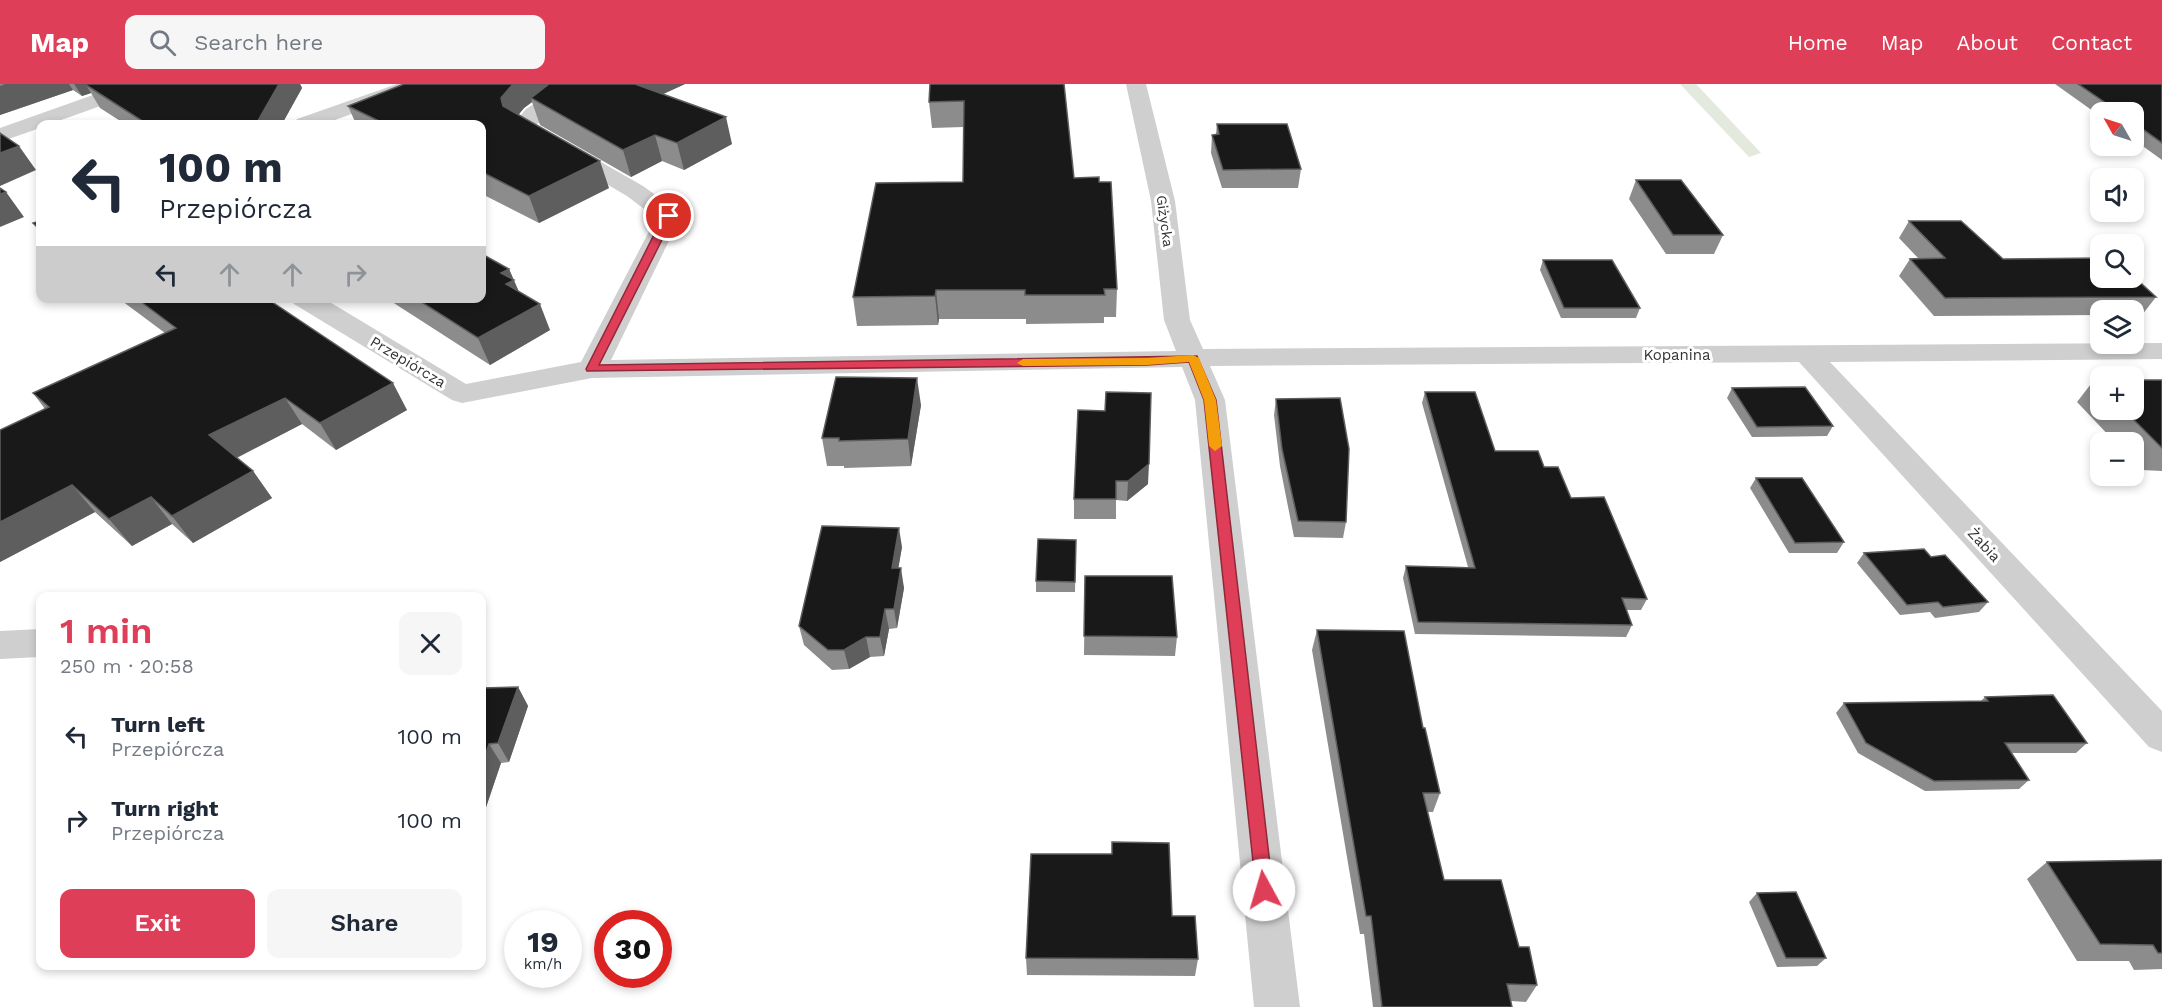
<!DOCTYPE html>
<html lang="en">
<head>
<meta charset="utf-8">
<style>
	body { margin:0; font-family:"Work Sans",sans-serif; background:#f6f6f7; color:#1f2937; height:100vh; display:flex; flex-direction:column; font-size:22px; white-space:nowrap }
	* { box-sizing:border-box; margin:0 }
	p { font-size:20px; color:#747a83 }
	.icon { flex:none; width:33px; height:33px; fill:none; stroke:currentColor; stroke-width:2; stroke-linecap:round; stroke-linejoin:round }
	.map { position:relative; flex:1; overflow:hidden }
	.details { position:absolute; left:36px; top:508px; width:450px; height:378px; display:flex; flex-direction:column; background:#fff; border-radius:12px; box-shadow:0 3px 9px #0003 }
	.details>* { flex:none }
	.guide { position:absolute; left:36px; top:36px; width:450px; height:183px; border-radius:12px; box-shadow:0 3px 9px #0003; background:#fff; color:#1f2937; overflow:hidden }
	.needle { width:39px; rotate:309deg }
	.controls { position:absolute; left:2090px; top:18px; display:grid; gap:12px }
	.controls a { display:grid; place-items:center; width:54px; height:54px; border-radius:12px; background:#fff; box-shadow:0 3px 9px #0003; font-size:30px }
	.speed { position:absolute; left:504px; top:826px; display:flex; gap:12px; font-size:30px; font-weight:700; text-align:center }
	.speed>* { display:grid; place-content:center; width:78px; height:78px; border-radius:50%; background:#fff; box-shadow:0 3px 9px #0003; line-height:1 }
	.speed small { font-size:15px; font-weight:400 }
	.speed .limit { border:9px solid #d22; background:#fff; color:#111 }
	.pin { position:absolute; display:grid; place-items:center; width:51px; height:51px; color:#fff; margin:-26px; border:3px solid #fff; border-radius:50%; box-shadow:0 2px 6px #0007 }
	.me { position:absolute; width:66px; margin:-33px; rotate:354deg; stroke-linejoin:round; filter:drop-shadow(0 0 4px #0008) }
	.turn { display:flex; align-items:center; gap:21px; height:126px; padding:0 24px; font-size:27px }
	.turn .icon { width:78px; height:78px; stroke-width:2.5 }
	.turn b { display:block; font-size:42px; line-height:51px }
	.lanes { display:flex; align-items:center; height:57px; padding:0 24px; background:#0003; justify-content:center; gap:30px; direction:ltr }
	.lanes .off { opacity:.35 }
	.round { display:grid; place-items:center; flex:none; width:63px; height:63px; border-radius:12px; background:#f6f6f7 }
	.summary { display:flex; align-items:center; justify-content:space-between; height:102px; padding:0 24px }
	h1 { font-size:36px; font-weight:600; line-height:45px; color:#df3e58 }
	.button { display:flex; gap:12px; margin-top:auto; padding:12px 24px }
	.button a { flex:1; height:69px; border-radius:12px; background:#df3e58; color:#fff; font-size:24px; font-weight:600; line-height:69px; text-align:center }
	.button a+a { background:#f6f6f7; color:#1f2937 }
	ul { padding:0; list-style:none }
	li { display:flex; align-items:center; gap:18px; height:84px; padding:0 24px }
	li div { flex:1 }
	li b { display:block; font-size:22px }
	li em { font-style:normal }
	header { display:flex; align-items:center; gap:36px; box-sizing:border-box; height:84px; padding:0 30px; background:#df3e58; color:#fff }
	header strong { font-size:28px }
	nav { display:flex; gap:33px; margin-inline-start:auto; font-size:21px }
	.search { width:420px; height:54px; background:#f6f6f7; display:flex; align-items:center; gap:15px; box-sizing:border-box; padding:0 21px; border-radius:12px; color:#747a83; font-size:22px }
	.map>svg:first-child { display:block }
	.green { fill:#e3e9dc }
	.lines { fill:none; stroke-linecap:round; stroke-linejoin:round }
	.minor { fill:#cfcfcf; fill-rule:evenodd }
	.wall { fill:#8c8c8c }
	.shaded-wall { fill:#5e5e5e }
	.building { fill:#191919; stroke:#5e5e5e; stroke-width:1.5 }
	.route { fill:#df3e58; stroke:#912839; stroke-width:1.5 }
	.slow { fill:#f59e0b }
	.labels { text-anchor:middle; dominant-baseline:central; stroke-width:6; stroke-linejoin:round; paint-order:stroke }
	.far-street-label { font-size:14px; fill:#323232; stroke:#fff }
	.street-label { font-size:15px; fill:#323232; stroke:#fff }
</style>
</head>
<body>
<header>
<strong>Map</strong>
<div class="search"><svg class="icon" aria-label="search" viewBox="0 0 24 24"><circle cx="10" cy="10" r="6"/><path d="M15 15l6 6"/></svg>Search here</div>
<nav><a>Home</a><a>Map</a><a>About</a><a>Contact</a></nav>
</header>
<div class="map">
<svg width="2162" height="923" viewBox="0 0 2162 923">
	<rect width="100%" height="100%" fill="#fff"/>
	<path class="green" d="M1680,0H1696L1761,69L1749,73Z"/>
	<g class="lines">
		<path class="minor" d="M124,0H154L151,4L50,40H40V44L0,58V44Z
			M397,0H426L423,4L324,40H294L297,35Z
			M544,0H572L579,6L536,41L643,102L678,127L681,132L611,276L1176,267L1164,236L1151,117L1126,0H1146L1175,117L1190,236L1203,265L2162,259V275L1830,278L2162,627V668L2149,663L1799,278L1210,282L1225,316L1300,923H1254L1195,316L1182,283L592,294L462,319L452,316L294,220L290,214H323L466,300L581,278L656,134L627,112L515,47L512,42L526,25L554,7Z
			M40,545V573L0,575V547Z"/>
	</g>
	<path class="wall" d="M0,0H300L302,4L282,40H125L100,24L91,9L82,12L73,6L0,31Z
		M404,0H548V1L549,0H685L663,10L732,60L684,86L662,77L631,93L540,41L532,18L524,24L519,30L609,104L539,139L482,110V40H356L348,22Z
		M1064,0L1074,94L1099,98L1117,205L1116,233H1104V239L1026,240V235H939L938,241L857,242L853,213L963,98V43L932,44L929,18Z
		M2055,0H2162V76L2133,55V28H2100V32Z
		M1217,40L1301,85L1298,104H1222L1211,69L1212,51L1216,50Z
		M1636,96L1723,151L1714,170H1666L1629,115Z
		M40,137V149L33,139Z
		M1909,137L2003,175L2156,213L2142,231H2133V226H2100V231L1934,232L1899,192L1910,175L1918,174L1899,154Z
		M1543,176L1640,224L1636,234H1561L1540,186Z
		M509,185L519,208L550,246L490,281L386,214H482Z
		M118,214H266L407,326L336,366L302,340L237,374L253,387L272,414L193,459L172,440L132,462L95,428L0,478V346L45,325L33,309L165,249Z
		M2094,296H2100V326H2133L2162,296V387L2142,386L2133,377V358H2115L2077,318Z
		M1732,304L1833,342L1827,352L1752,353L1727,314Z
		M1425,308L1495,367L1544,383L1571,414L1647,515L1641,526H1626L1632,541L1626,553L1415,550L1403,494L1406,482L1468,483L1422,319Z
		M1276,315L1346,438L1343,454L1294,453L1280,382L1274,331Z
		M921,321L911,382L844,384V382H827L822,354Z
		M1078,326L1148,400L1127,417L1116,416V435H1074V415Z
		M1756,394L1844,458L1837,469H1789L1750,404Z
		M1076,456L1075,508H1036V497Z
		M902,463L898,484L904,504L897,544L889,545L884,572L870,573L849,585L832,586L804,561L799,542Z
		M1864,469L1931,473L1988,518L1979,528L1935,534L1930,528L1900,531L1857,479Z
		M1085,492L1177,553L1175,572L1084,571Z
		M1317,546L1423,644L1440,709L1433,728H1427L1444,796L1519,863L1537,901L1526,918L1511,917L1512,923H1373L1364,850H1360L1312,566Z
		M518,603L528,622L509,678L501,679L482,735V604Z
		M1985,613L2087,659L2076,669H2011L2029,696L2019,705L1925,707L1858,669L1836,629L1844,619L1981,617Z
		M2162,776V885L2134,886L2129,877H2077L2027,795L2047,778Z
		M1757,809L1826,874L1817,882L1777,883L1749,818Z
		M1172,832L1198,875L1195,892L1027,891L1026,874Z"/>
	<path class="shaded-wall" d="M5,0H69L73,6L0,31V2Z
		M74,0H117L86,1L91,9L82,12Z
		M279,0H300L302,4L282,40H256Z
		M513,0H548L550,7L531,14L532,18L524,24L510,41L501,14Z
		M628,0H685L635,23Z
		M726,33L732,60L684,86L677,59Z
		M655,51L662,77L631,93L623,66Z
		M19,62L36,86L0,102V69Z
		M600,77L609,104L539,139L529,112Z
		M6,108L24,133L0,143V110Z
		M509,185L525,222L516,226L501,189Z
		M936,206L939,235L938,241L935,212Z
		M540,220L550,246L490,281L478,254Z
		M917,294L921,321L911,382L908,355Z
		M393,299L407,326L336,366L320,339Z
		M285,314L302,340L228,378L209,351Z
		M1149,380L1148,400L1127,417L1128,397Z
		M253,387L272,414L193,459L172,432Z
		M72,401L95,428L0,478V438Z
		M151,413L172,440L132,462L109,435Z
		M899,444L902,463L895,504L892,484Z
		M901,484L904,504L897,544L894,525Z
		M885,525L889,545L884,572L880,553Z
		M866,553L870,573L849,585L844,566Z
		M518,603L528,622L509,678L498,659Z
		M489,660L501,679L482,735V681Z"/>
	<path class="building" d="M87,0H279L256,40H137L144,38L86,1Z
		M404,0H513L501,14L503,22L600,77L529,112L482,88V40H385L348,22Z
		M549,0H635L726,33L677,59L655,51L623,66L531,14Z
		M930,0H1064L1074,94L1099,93V98H1111L1117,205H1104L1105,211H1025V206H936L935,212L853,213L876,99L963,98L964,17L929,18Z
		M2078,0H2162V59L2133,38V28H2119Z
		M1217,40H1287L1301,85L1223,86L1212,51L1219,50Z
		M0,49L19,62L0,69Z
		M1636,96H1681L1723,151H1673Z
		M0,104L6,108L0,110Z
		M40,137V145L33,139Z
		M1909,137H1961L2003,175L2100,174V194H2133V192L2156,213L1945,214L1910,175L1945,174Z
		M482,170L509,185L501,189L514,196L506,200L540,220L478,254L415,214H482Z
		M1543,176H1612L1640,224H1564Z
		M136,214H266L393,299L320,339L285,314L209,351L253,387L172,432L151,413L109,435L72,401L0,438V346L49,323L33,309L176,244Z
		M836,293L917,294L908,355L839,357V354H822Z
		M2094,296H2100V302Z
		M2133,296H2162V364L2124,326H2133Z
		M1805,303L1833,342L1757,343L1732,304Z
		M1106,308L1151,309L1149,380L1128,397H1116V415H1074L1078,326L1105,327Z
		M1425,308H1475L1495,367H1538L1544,383H1558L1571,414L1604,413L1647,515L1622,514L1632,541L1418,538L1406,482L1475,484Z
		M1340,314L1349,365L1346,438L1298,437L1282,365L1276,315Z
		M1756,394H1802L1844,458L1795,459Z
		M822,442L899,444L892,484H901L894,525H885L880,553H866L844,566H828L799,542Z
		M1038,455L1076,456L1075,498L1036,497Z
		M1924,465L1931,473L1945,471L1988,518L1943,523L1938,518L1907,521L1864,469Z
		M1085,492H1172L1177,553L1084,552Z
		M1317,546L1404,547L1423,644H1425L1440,709H1423L1444,796H1501L1519,863H1529L1537,901L1507,900L1512,923H1382L1371,832H1366Z
		M518,603L498,659L489,660L482,681V604Z
		M2053,611L2087,659H2005L2029,696L1934,697L1866,659L1844,619L1988,617L1985,613Z
		M1112,758L1169,759L1172,832H1195L1198,875L1026,874L1031,770H1112Z
		M2162,776V869H2158L2153,861L2100,860L2047,778Z
		M1796,808L1826,874H1786L1757,809Z"/>
	<path class="route" d="M665,129L674,132L599,281L1197,272L1216,316L1273,806L1271,812L1264,814L1258,812L1256,806L1204,316L1189,278L1147,281L587,287L586,285Z"/>
	<path class="slow" d="M1193,271L1199,274L1216,316L1222,362L1215,367L1209,362L1204,316L1189,278L1147,281L1023,282L1017,279L1023,275L1147,274Z"/>
	<g class="labels">
		<g class="far-street-label">
			<text transform="translate(1165 137) rotate(82)">Giżycka</text>
		</g>
		<g class="street-label">
			<text x="1677" y="271">Kopanina</text>
			<text transform="translate(408 278) rotate(31)">Przepiórcza</text>
			<text transform="translate(1984 461) rotate(47)">Żabia</text>
		</g>
	</g>
</svg>
<div class="controls">
<a><svg class="needle" viewBox="-14 -14 28 28"><path d="M0-13l5 13h-10z" fill="#e53935"/><path d="M0 13l5-13h-10z" fill="#747a83"/></svg></a>
<a><svg class="icon" aria-label="sound" viewBox="0 0 24 24"><path d="M4 9h4l5-4v14l-5-4H4zM17 9q2 3 0 6"/></svg></a>
<a><svg class="icon" aria-label="search" viewBox="0 0 24 24"><circle cx="10" cy="10" r="6"/><path d="M15 15l6 6"/></svg></a>
<a><svg class="icon" aria-label="layers" viewBox="0 0 24 24"><path d="M12 4l9 5-9 5-9-5zM3 14l9 5 9-5"/></svg></a>
<a>+</a>
<a>−</a>
</div>
<div class="speed"><div>19<small>km/h</small></div><div class="limit">30</div></div>
<div class="pin" style="left:669px;top:132px;background:#d93025"><svg class="icon" aria-label="arrive" viewBox="0 0 24 24"><path d="M6 21V4h12l-3 4 3 4H6"/></svg></div>
<svg class="me" style="left:1264px;top:806px" viewBox="-20 -20 40 40"><circle r="19" fill="#fff"/><path d="M0-13L10 11 0 6-10 11z" fill="#df3e58"/></svg>
<div class="guide">
<div class="turn"><svg class="icon" aria-label="left" viewBox="0 0 24 24"><path d="M17 20v-9H6M10 6l-5 5 5 5"/></svg><div><b>100 m</b>Przepiórcza</div></div>
<div class="lanes"><svg class="icon" aria-label="left" viewBox="0 0 24 24"><path d="M17 20v-9H6M10 6l-5 5 5 5"/></svg><svg class="icon off" aria-label="ahead" viewBox="0 0 24 24"><path d="M12 20V5M6 11l6-6 6 6"/></svg><svg class="icon off" aria-label="ahead" viewBox="0 0 24 24"><path d="M12 20V5M6 11l6-6 6 6"/></svg><svg class="icon off" aria-label="right" viewBox="0 0 24 24"><path d="M7 20v-9h11M14 6l5 5-5 5"/></svg></div>
</div>
<section class="details">
<div class="summary"><div><h1>1 min</h1><p>250 m · 20:58</p></div><a class="round"><svg class="icon" aria-label="close" viewBox="0 0 24 24"><path d="M6 6l12 12M18 6L6 18"/></svg></a></div>
<ul>
<li><svg class="icon" aria-label="left" viewBox="0 0 24 24"><path d="M17 20v-9H6M10 6l-5 5 5 5"/></svg><div><b>Turn left</b><p>Przepiórcza</p></div><em>100 m</em></li>
<li><svg class="icon" aria-label="right" viewBox="0 0 24 24"><path d="M7 20v-9h11M14 6l5 5-5 5"/></svg><div><b>Turn right</b><p>Przepiórcza</p></div><em>100 m</em></li>
</ul>
<div class="button"><a>Exit</a><a>Share</a></div>
</section>
</div>
</body>
</html>
